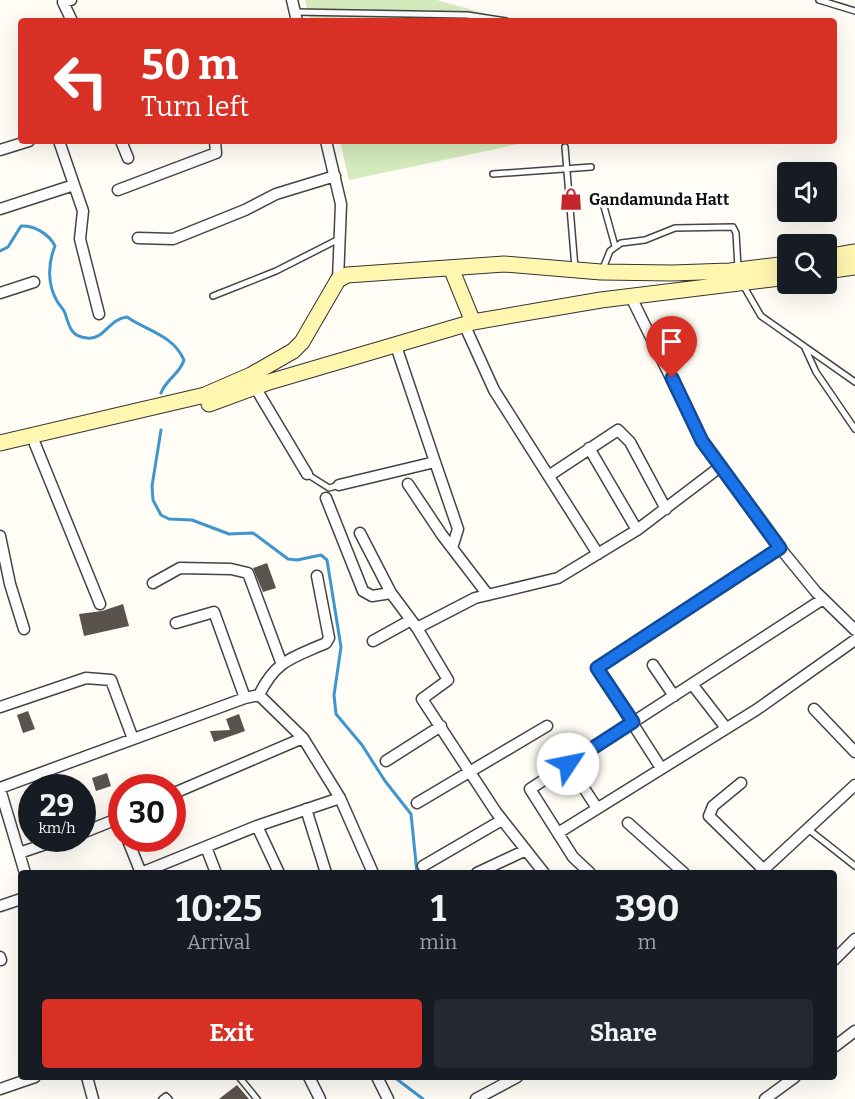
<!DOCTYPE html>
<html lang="en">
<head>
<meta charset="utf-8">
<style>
	body { margin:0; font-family:Bitter,serif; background:#242831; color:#f1f3f6; height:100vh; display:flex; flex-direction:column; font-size:22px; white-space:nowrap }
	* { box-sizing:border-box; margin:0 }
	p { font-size:20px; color:#9ea1a6 }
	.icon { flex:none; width:33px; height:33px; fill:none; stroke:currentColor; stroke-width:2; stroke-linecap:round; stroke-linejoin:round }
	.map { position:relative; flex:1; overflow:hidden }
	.sheet { position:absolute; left:18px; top:870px; width:819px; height:210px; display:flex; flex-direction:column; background:#171b24; border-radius:6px; box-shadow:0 6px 24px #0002 }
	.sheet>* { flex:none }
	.guide { position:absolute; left:18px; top:18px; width:819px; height:126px; border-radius:6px; box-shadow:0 6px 24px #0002; background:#d93025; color:#fff; overflow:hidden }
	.tools { position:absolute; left:777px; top:162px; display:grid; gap:12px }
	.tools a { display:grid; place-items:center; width:60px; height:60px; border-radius:6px; background:#171b24; box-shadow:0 6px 24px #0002; font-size:30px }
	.speed { position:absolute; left:18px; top:774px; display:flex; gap:12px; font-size:30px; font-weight:700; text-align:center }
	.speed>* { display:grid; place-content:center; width:78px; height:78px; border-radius:50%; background:#171b24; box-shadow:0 6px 24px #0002; line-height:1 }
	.speed small { font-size:15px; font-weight:400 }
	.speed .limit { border:9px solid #d22; background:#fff; color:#111 }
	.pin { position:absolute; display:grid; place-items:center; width:51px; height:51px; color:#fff; margin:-62px -26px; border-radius:50% 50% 50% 0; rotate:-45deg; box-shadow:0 0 6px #0007 }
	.pin .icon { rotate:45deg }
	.me { position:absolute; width:66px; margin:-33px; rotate:56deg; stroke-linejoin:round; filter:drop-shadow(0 0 4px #0008) }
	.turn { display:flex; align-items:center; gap:21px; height:126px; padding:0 24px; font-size:27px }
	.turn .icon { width:78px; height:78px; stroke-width:2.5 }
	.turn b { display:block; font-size:42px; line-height:51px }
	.eta { display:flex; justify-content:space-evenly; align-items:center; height:102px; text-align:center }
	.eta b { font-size:36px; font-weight:700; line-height:42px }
	.button { display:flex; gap:12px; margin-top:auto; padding:12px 24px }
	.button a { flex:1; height:69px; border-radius:6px; background:#d93025; color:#fff; font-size:24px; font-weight:700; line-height:69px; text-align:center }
	.button a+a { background:#242831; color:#f1f3f6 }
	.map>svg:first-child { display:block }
	.green { fill:#d5ebbd }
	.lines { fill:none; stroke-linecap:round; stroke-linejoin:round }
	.stream { stroke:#3f96cf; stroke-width:3 }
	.building { fill:#5a524d }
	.lane-casing { stroke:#444; stroke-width:8 }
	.street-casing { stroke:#444; stroke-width:13 }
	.secondary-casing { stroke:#333; stroke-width:17 }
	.lane { stroke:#fff; stroke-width:5 }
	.street { stroke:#fff; stroke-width:10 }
	.secondary { stroke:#fff6b0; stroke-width:15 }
	.route-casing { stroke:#114b97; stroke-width:15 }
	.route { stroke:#1a73e8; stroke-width:10 }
	.labels { text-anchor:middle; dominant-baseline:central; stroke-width:6; stroke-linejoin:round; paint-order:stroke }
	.poi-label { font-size:16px; font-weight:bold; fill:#111; stroke:#fff; text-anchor:start }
</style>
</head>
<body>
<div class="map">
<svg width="855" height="1099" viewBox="0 0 855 1099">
	<rect width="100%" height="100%" fill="#fffdf5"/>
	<path class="green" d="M305,0H437L512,21H310Z
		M340,141H533L349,180Z"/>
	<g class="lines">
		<path class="stream" d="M0,251L8,247L21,226C34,225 49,234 55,246C48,263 47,284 57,301C59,305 63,308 65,313C69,326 71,337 87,338C105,340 108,319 127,317C147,331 173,335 184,360C180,374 166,379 161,393
			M161,430L152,486L153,500L161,515L169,519L192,520L229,534L253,533L288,559L297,560L321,555L327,560L341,647L334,695L336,714L362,745L385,781L411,814L417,873
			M394,1077L423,1099"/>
	</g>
	<path class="building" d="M267,563L276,588L263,592L253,568Z
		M123,604L129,626L84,636L79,614L102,611Z
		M28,711L35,729L23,733L17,715Z
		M239,714L245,731L214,742L210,731L230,730L226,719Z
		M107,773L111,786L96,791L92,778Z
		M237,1085L249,1099H219Z"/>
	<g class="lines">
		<g class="lane-casing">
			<path id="lane" d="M819,0L855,11
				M295,12L467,15L506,21
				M565,147L575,268
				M493,174L591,167
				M603,203L615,246
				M602,271L610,251L621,243L645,240L675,228L733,227L736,233L738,268
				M743,285L761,316L855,382
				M213,296L276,271L339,239
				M805,348L816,372L855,429
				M307,474L329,488L339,485
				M808,829L855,866
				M239,1077L257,1099
				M162,1099L166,1096L169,1099"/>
		</g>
		<g class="street-casing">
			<path id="street" d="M71,0L63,2L72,21
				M292,0L297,21
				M59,141L83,211L80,239L99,314
				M121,141L128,158
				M326,141L341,204L338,280
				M0,150L29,141
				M118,190L216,153L215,141
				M0,209L74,185
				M138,238L173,239L245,210L276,194L335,176
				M0,293L34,282
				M631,297L702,441L780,548L816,592L855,630
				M464,324L494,390L598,554
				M255,387L307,474
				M35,444L100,604
				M589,448L637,530
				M435,462L458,529L452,548
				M550,475L618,430L630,442L666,509
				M408,484L442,535L488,595
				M339,485L435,462L396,346
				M326,498L363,591L372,596L391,593
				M360,533L391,593L417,628
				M0,536L10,584L24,629
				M153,583L180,568L231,569L248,573L281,662
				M176,623L214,612L245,698
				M373,641L411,620
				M653,665L674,696
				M692,684L726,728
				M259,695C276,660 292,658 326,643L329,638L317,576
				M0,707L86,678L111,680L133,739
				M814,709L855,752
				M386,761L441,726
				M568,764L597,808
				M661,768L597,668L780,548
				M741,783L713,806L709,816L764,870
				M0,788L245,698L259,695L303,738L340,798L373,873
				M0,789L25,873
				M172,794L303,738
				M417,803L547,726
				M306,809L326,873
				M628,823L684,873
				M82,833L122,817
				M558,833L756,710L855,640
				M127,838L141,873L257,826
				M206,847L216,873
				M19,853L64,838
				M423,866L502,820
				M279,873L257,826L340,798
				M477,873L526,850
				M544,873L496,812L422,699L448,680L417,628L475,598L558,578L637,530L720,467
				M590,873L573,857L530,789L823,599
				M760,873L855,785
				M0,906L21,899
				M0,957L1,960
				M834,960L855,939
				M834,1047L855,1031
				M87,1077L93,1099
				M309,1077L320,1099
				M377,1077L388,1099
				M0,1089L35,1077
				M476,1099L517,1077
				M765,1099L795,1077"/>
		</g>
		<g class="secondary-casing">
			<path id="secondary" d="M826,257L855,252
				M451,268L473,322
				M826,271L855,267
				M209,404L269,382L473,322L601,300L788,277
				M0,443L205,395L251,375L293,351L302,342L338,280L347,275L504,264L601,272L672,273L730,271L788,264"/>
		</g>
		<use href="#lane" class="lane"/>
		<use href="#street" class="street"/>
		<use href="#secondary" class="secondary"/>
	</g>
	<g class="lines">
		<g class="route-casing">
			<path id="route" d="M568,764L633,722L597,668L780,548L702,441L672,378"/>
		</g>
		<use href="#route" class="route"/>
	</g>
	<defs>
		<g id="shop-bare" transform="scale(1.8)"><path d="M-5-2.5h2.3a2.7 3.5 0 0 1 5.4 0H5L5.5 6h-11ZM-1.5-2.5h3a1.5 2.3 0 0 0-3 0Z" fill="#c4262e" stroke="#fff" stroke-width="2.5" paint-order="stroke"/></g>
	</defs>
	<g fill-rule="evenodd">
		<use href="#shop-bare" x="571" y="199"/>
	</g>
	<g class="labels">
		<g class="poi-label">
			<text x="589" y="199">Gandamunda Hatt</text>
		</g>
	</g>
</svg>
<div class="tools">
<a><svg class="icon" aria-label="sound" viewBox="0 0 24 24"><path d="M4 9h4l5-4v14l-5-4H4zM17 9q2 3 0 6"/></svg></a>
<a><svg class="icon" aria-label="search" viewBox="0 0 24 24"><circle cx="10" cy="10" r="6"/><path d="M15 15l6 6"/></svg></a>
</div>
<div class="speed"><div>29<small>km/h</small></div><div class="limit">30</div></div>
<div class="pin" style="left:672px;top:378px;background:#d93025"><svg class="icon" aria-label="arrive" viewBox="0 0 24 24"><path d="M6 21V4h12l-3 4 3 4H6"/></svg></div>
<svg class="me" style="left:568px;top:764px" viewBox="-20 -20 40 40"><circle r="19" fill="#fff"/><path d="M0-13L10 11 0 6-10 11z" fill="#1a73e8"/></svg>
<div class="guide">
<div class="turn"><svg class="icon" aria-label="left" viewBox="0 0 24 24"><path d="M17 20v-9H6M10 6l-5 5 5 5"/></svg><div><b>50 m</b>Turn left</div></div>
</div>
<section class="sheet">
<div class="eta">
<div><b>10:25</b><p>Arrival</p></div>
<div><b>1</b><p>min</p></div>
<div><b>390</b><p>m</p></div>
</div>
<div class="button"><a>Exit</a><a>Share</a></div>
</section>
</div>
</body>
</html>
